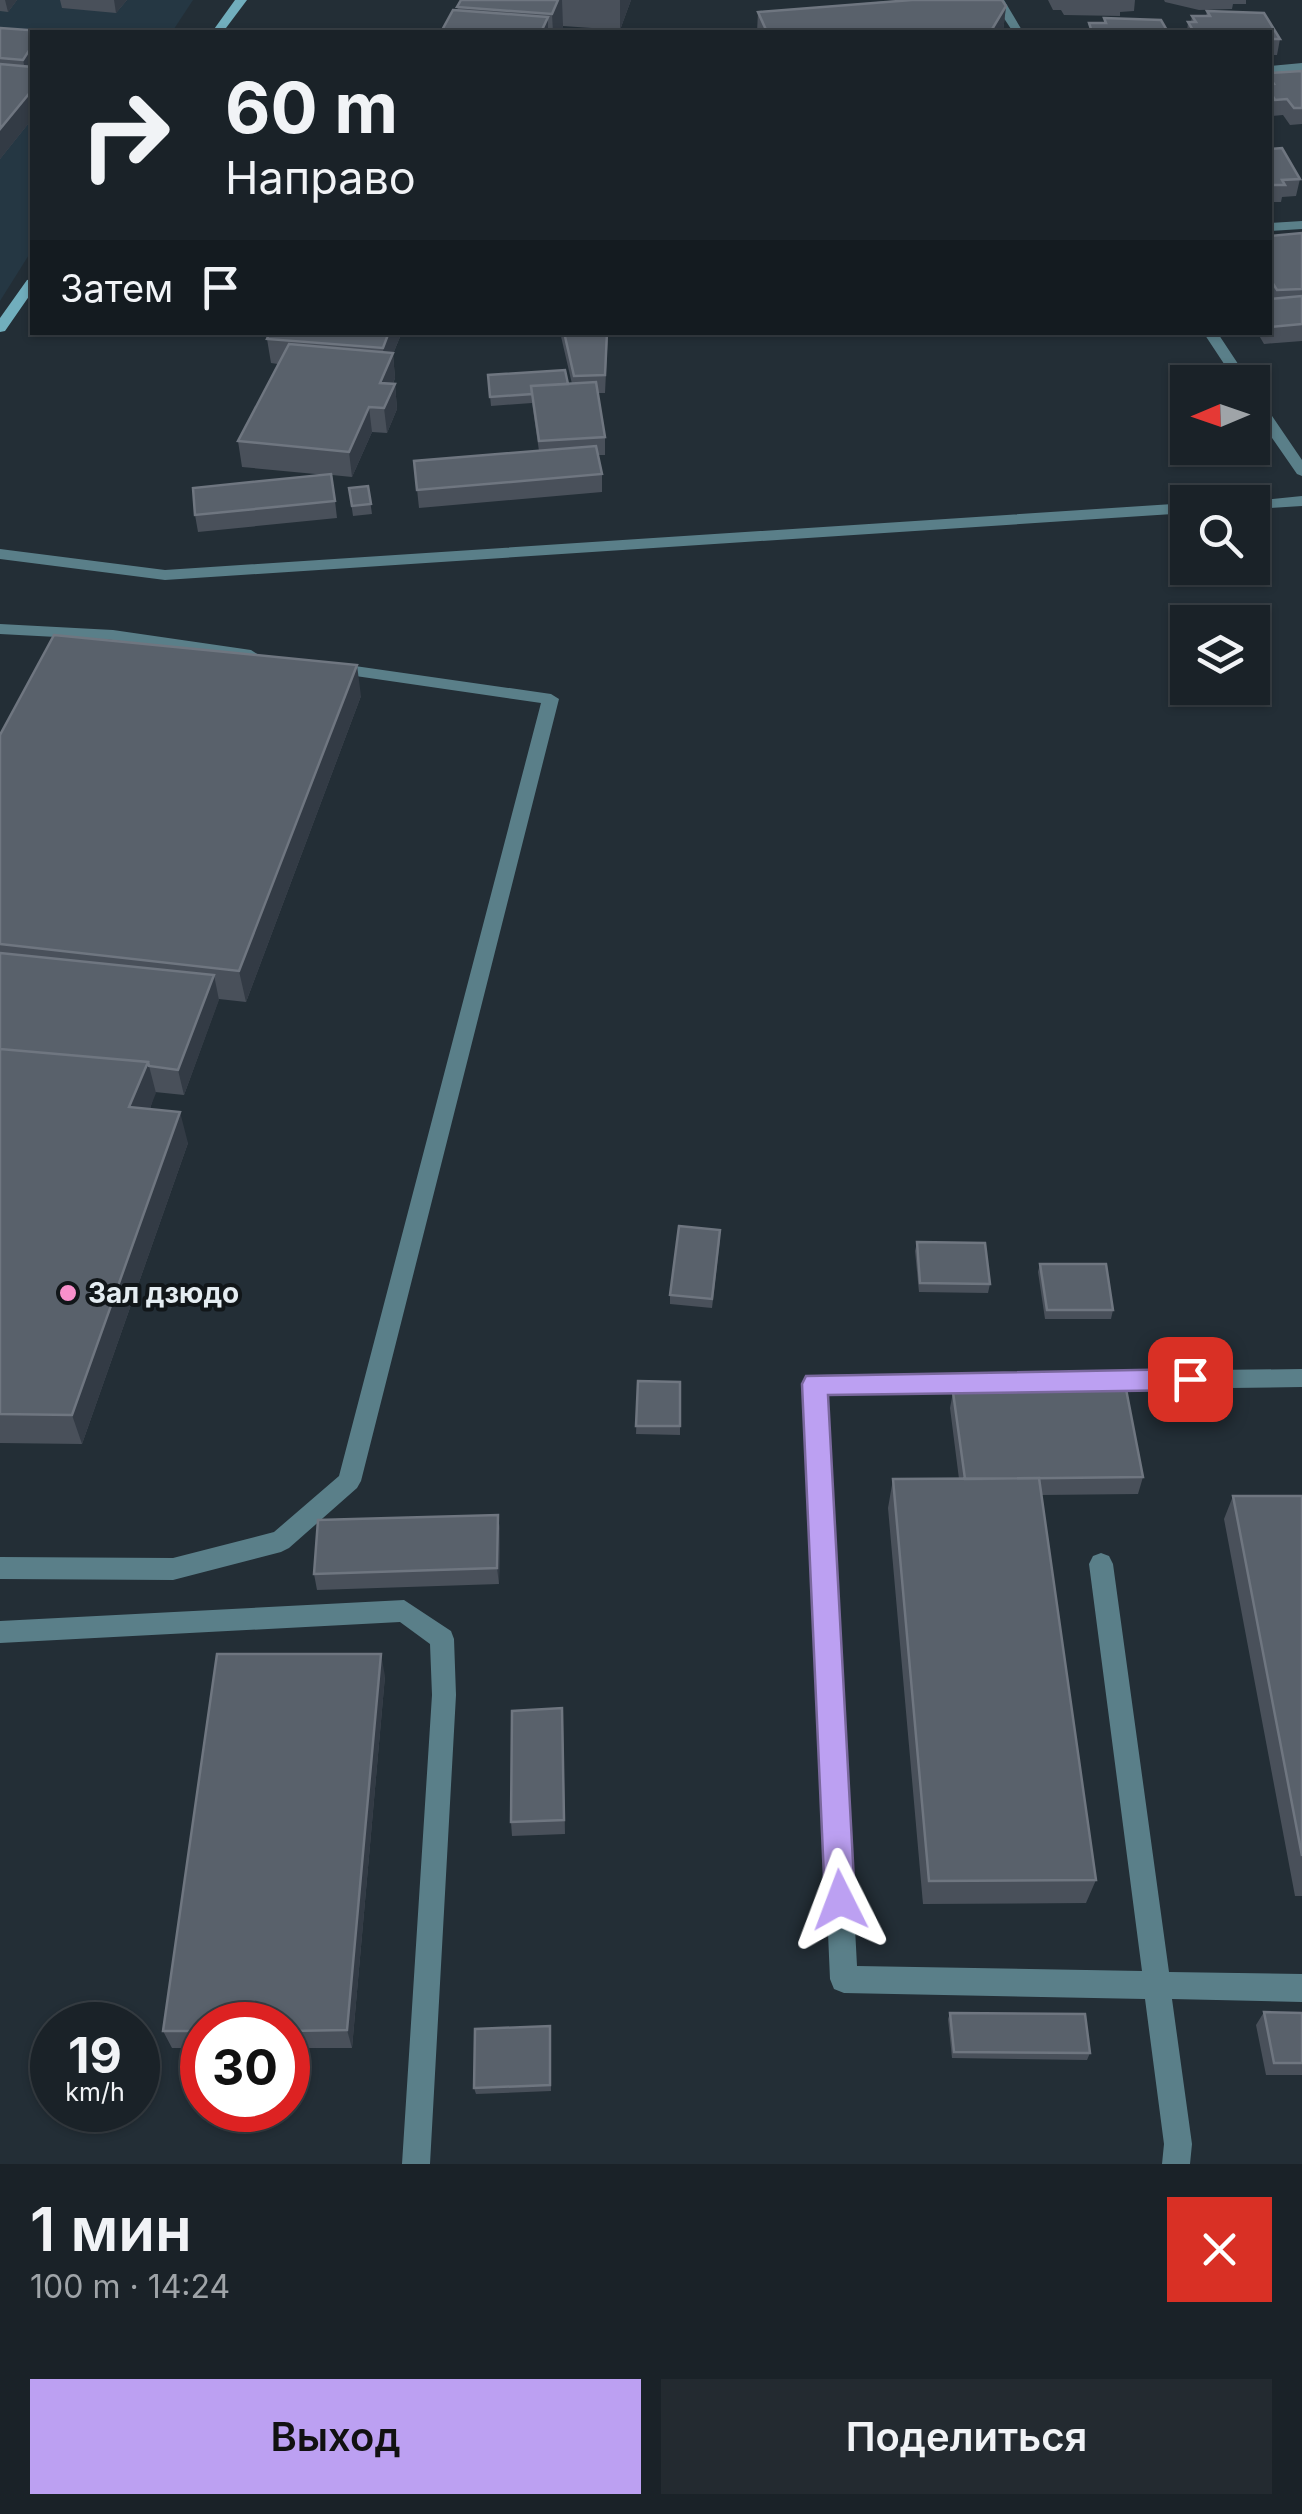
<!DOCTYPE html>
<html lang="ru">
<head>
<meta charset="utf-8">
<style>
	body { margin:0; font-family:Inter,sans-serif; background:#232a30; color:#f1f3f6; height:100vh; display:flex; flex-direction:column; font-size:38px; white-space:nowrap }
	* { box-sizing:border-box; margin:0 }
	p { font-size:32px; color:#9fa4a8 }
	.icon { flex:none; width:55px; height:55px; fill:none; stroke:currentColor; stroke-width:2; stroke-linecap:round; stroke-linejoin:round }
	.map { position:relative; height:2164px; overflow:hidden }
	.drawer { display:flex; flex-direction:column; background:#1a2228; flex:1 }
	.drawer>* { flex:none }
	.hud { position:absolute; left:30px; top:30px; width:1242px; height:305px; border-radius:0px; box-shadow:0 2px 8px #0004,0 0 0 2px #383f45; background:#1a2228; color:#f1f3f6; overflow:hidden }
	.needle { width:65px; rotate:268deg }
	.tools { position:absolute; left:1170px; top:365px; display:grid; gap:20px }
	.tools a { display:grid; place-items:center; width:100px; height:100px; border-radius:0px; background:#1a2228; box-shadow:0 2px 8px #0004,0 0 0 2px #383f45; font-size:50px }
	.speed { position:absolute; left:30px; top:2002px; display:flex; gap:20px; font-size:50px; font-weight:700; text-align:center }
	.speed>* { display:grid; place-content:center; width:130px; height:130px; border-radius:50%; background:#1a2228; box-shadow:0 2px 8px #0004,0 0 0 2px #383f45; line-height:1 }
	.speed small { font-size:25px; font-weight:400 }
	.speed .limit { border:15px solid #d22; background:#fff; color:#111 }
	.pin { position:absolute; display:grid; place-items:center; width:85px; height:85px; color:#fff; margin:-42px; border-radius:20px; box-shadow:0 5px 15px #0006 }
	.me { position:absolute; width:110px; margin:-55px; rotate:357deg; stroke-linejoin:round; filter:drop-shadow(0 0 8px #0008) }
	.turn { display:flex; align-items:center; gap:35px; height:210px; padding:0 30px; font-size:45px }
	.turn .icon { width:130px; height:130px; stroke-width:2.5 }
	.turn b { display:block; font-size:70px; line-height:85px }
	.then { display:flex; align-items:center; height:95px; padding:0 30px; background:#0003; gap:20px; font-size:38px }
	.round { display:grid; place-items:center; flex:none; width:105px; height:105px; border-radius:0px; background:#232a30 }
	.headline { display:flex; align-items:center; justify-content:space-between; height:170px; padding:0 30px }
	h1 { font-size:60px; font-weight:600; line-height:75px }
	.button { display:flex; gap:20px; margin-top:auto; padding:20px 30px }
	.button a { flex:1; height:115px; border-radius:0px; background:#bca0f2; color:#111; font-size:40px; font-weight:600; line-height:115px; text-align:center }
	.button a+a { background:#232a30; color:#f1f3f6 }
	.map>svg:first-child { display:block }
	.built { fill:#253743 }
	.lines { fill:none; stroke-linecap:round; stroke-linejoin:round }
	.street { fill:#5a7f89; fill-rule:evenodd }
	.secondary { fill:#71aebd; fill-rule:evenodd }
	.wall { fill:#49505a }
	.shaded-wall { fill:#333b45 }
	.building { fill:#59616b; stroke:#6f7680; stroke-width:2.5 }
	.route { fill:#bca0f2; stroke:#7a689d; stroke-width:2.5 }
	.poi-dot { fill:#f890cb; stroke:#111619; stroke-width:4 }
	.labels { text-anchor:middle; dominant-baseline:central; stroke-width:8; stroke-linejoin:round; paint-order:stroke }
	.poi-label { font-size:28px; font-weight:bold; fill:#e4ecf1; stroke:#111619; text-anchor:start }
</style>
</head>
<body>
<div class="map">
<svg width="1302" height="2164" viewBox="0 0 1302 2164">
	<rect width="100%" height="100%" fill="#232e36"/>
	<path class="built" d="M0,0H193L172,32H32V250L0,301Z"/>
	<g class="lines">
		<path class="street" d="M992,0H1004L1023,32H1013Z
			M1302,63V71L1270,74V66Z
			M1302,221V229L1270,231V223Z
			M1203,332H1217L1250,382H1236Z
			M1252,393L1257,394L1302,460V476L1297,474L1252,409Z
			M1302,496V506L1252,509V502H1245Z
			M1188,503V513L165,580L0,559V549L165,570Z
			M0,624L113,630L251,650L259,655L251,660L113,640L0,634Z
			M334,663L551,694L559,699L361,1481L357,1488L289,1548L281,1552L173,1580L0,1579V1557L173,1558L274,1532L339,1476L541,703L328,672L326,668Z
			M1302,1369V1387L827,1393L857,1966L1142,1971L1089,1564L1093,1556L1101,1553L1109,1556L1113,1564L1169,1972L1302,1974V2002L1172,1999L1192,2144L1190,2164H1162L1164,2144L1145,1999L844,1993L834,1989L830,1979L804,1384L807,1377L815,1375Z
			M404,1600L451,1631L454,1639L456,1695L430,2164H402L432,1695L430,1644L400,1622L0,1643V1621Z"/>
		<path class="secondary" d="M235,0H247L223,32H212Z
			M32,279V292L5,331L0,332V318L27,280Z"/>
	</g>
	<path class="wall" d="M0,0H17L8,12L0,11Z
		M60,0H127L116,13L62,8Z
		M461,0H631L620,30L563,26L561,32H441L457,10Z
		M899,0H1002L1006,6L1003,32H757L758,12Z
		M1048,0H1135L1134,11L1120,12V16L1064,15L1061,10H1053Z
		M1164,0H1246V4H1233L1232,9L1199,10L1165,2Z
		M1207,11L1264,13L1280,39L1277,55H1270V32H1187L1188,22H1191L1192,16H1206Z
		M0,28L32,32V119L0,159Z
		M1302,71V124L1290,125L1283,115L1272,116L1270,114V73Z
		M1270,149L1300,179L1296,196L1282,197L1281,202H1270Z
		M1302,233V341L1264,344L1257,332H1270V236Z
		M402,332L393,354L395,378L393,384H395L397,409L387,433L372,432L352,477L332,475L337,518L198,532L195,515L326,475L242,467L238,441L278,364L271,363L267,339Z
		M471,332H549L471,334Z
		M560,332H608L605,393H597L605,437V455H598L602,474V492L419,508L414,461L539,451L532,403L491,406L488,375L572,384Z
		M368,486L372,514L353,516L349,488Z
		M361,696L246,1002L219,999L184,1095L155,1092L150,1109L188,1143L82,1444L0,1443V735Z
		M720,1239L712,1308L670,1304V1295Z
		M917,1242L990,1284L988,1293L919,1292L915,1251Z
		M1040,1264L1113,1310L1111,1319H1045L1038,1272Z
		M638,1381L680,1382V1435L636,1434Z
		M953,1392L1143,1477L1138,1494L1042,1495L1096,1880L1086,1903L923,1904L888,1508L893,1479H959L950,1408Z
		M1233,1496H1302V1896H1295L1224,1519Z
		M498,1515L500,1531L499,1584L317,1590L314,1574Z
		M385,1676L352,2048H288V2025H202V2048H172L163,2031Z
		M563,1723L565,1834L512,1836L511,1822Z
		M1264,2012L1302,2013V2075H1266L1256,2025Z
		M950,2013L1090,2053L1087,2060L952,2058L948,2019Z
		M550,2026L551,2091L476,2094L474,2088Z"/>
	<path class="shaded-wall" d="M5,0H17L8,12Z
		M114,0H127L116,13Z
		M558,0H562L563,26L561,32H553L552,14Z
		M620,0H631L620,30Z
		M1006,6L1003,32H990L991,31Z
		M548,17V32H541Z
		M32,46V76L28,83L23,60Z
		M32,90V119L0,159V129Z
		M389,332H402L393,354L395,378L382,408L380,383L385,371L383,348Z
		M395,384L397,409L387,433L384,408Z
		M369,407L372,432L352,477L349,452Z
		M357,665L361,696L246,1002L239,971Z
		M214,975L219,1000L184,1095L178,1070Z
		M148,1062L156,1093L138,1138L129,1107Z
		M180,1112L188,1143L82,1444L72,1415Z
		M498,1515L500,1531L499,1584L497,1568Z
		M381,1654L385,1676L352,2048L347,2030Z"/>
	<path class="building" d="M461,0H558L552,14L457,7Z
		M912,0H1002L1006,6L991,31L971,32H767L758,12Z
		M453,10L548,17L541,32H441Z
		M1207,11L1264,13L1280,39H1270V32H1194L1188,22H1196L1192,16H1210Z
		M1104,18L1161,20L1168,32H1086L1084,30L1091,29L1089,23H1106Z
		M0,28L43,31L42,32H32V46L23,60L0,58Z
		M0,64L32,67V90L0,129Z
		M1302,71V108H1294L1287,99L1275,100L1270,92V85L1274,84L1270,78V73Z
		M1282,148L1300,179L1282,180L1285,185H1270V149Z
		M1302,233V289L1277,290L1270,279V236Z
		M1302,296V324L1270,327V299Z
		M270,332H389L383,348L267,339Z
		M564,332H607L605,375L574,376Z
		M289,344L393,353L380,383L395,384L384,408L369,407L349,452L238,441Z
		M565,370L568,384L531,386L532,394L490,397L488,375Z
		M596,382L605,437L539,441L531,386Z
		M596,446L602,474L417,490L414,461Z
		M331,474L335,501L195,515L193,488Z
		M368,486L371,504L352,506L349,488Z
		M54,635L357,665L239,971L0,944V735Z
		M0,953L214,975L178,1070L149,1066L148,1062L0,1049Z
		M0,1049L148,1062L129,1107L180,1112L72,1415L0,1414Z
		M679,1226L720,1230L712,1299L670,1295Z
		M917,1242L985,1243L990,1284L920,1283Z
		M1040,1264H1106L1113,1310H1047Z
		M638,1381L680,1382V1426H636Z
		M1126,1389L1143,1477L965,1479L953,1392Z
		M1039,1478L1096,1880L929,1881L893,1479Z
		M1233,1496H1302V1856Z
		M498,1515L497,1568L314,1574L318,1520Z
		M217,1654H381L347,2030L288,2031V2025H202V2031H163Z
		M562,1708L564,1820L511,1822L512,1711Z
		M1264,2012L1302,2013V2063H1274Z
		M950,2013L1085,2014L1090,2053L954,2052Z
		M550,2026V2085L474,2088L475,2029Z"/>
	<path class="route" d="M1190,1369L1198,1372L1202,1379L1198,1387L1190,1390L828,1395L855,1900L851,1910L840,1915L829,1910L825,1900L802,1384L806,1376Z"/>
	<circle class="poi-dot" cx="68" cy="1293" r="10"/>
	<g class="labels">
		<g class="poi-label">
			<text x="88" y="1293">Зал дзюдо</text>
		</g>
	</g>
</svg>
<div class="tools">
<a><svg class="needle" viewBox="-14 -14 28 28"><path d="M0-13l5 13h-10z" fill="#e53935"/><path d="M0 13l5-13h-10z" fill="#9fa4a8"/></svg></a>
<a><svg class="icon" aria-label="search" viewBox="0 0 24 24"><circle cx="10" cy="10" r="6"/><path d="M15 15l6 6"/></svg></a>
<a><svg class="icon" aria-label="layers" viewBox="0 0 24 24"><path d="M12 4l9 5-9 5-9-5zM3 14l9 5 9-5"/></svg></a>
</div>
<div class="speed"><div>19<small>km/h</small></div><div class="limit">30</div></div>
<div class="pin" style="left:1190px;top:1379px;background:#d93025"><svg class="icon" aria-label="arrive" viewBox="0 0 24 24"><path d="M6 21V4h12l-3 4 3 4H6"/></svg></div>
<svg class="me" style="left:840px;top:1900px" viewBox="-20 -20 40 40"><path d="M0-17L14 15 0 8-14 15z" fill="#bca0f2" stroke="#fff" stroke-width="4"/></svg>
<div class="hud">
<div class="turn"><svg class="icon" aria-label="right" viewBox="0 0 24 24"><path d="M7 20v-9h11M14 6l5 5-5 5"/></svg><div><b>60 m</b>Направо</div></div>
<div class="then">Затем<svg class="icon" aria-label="arrive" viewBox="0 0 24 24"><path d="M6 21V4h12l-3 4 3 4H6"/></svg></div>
</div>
</div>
<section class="drawer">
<div class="headline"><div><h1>1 мин</h1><p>100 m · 14:24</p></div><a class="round" style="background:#d93025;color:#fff"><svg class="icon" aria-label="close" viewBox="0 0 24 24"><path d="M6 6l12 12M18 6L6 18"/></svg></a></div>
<div class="button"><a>Выход</a><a>Поделиться</a></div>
</section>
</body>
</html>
